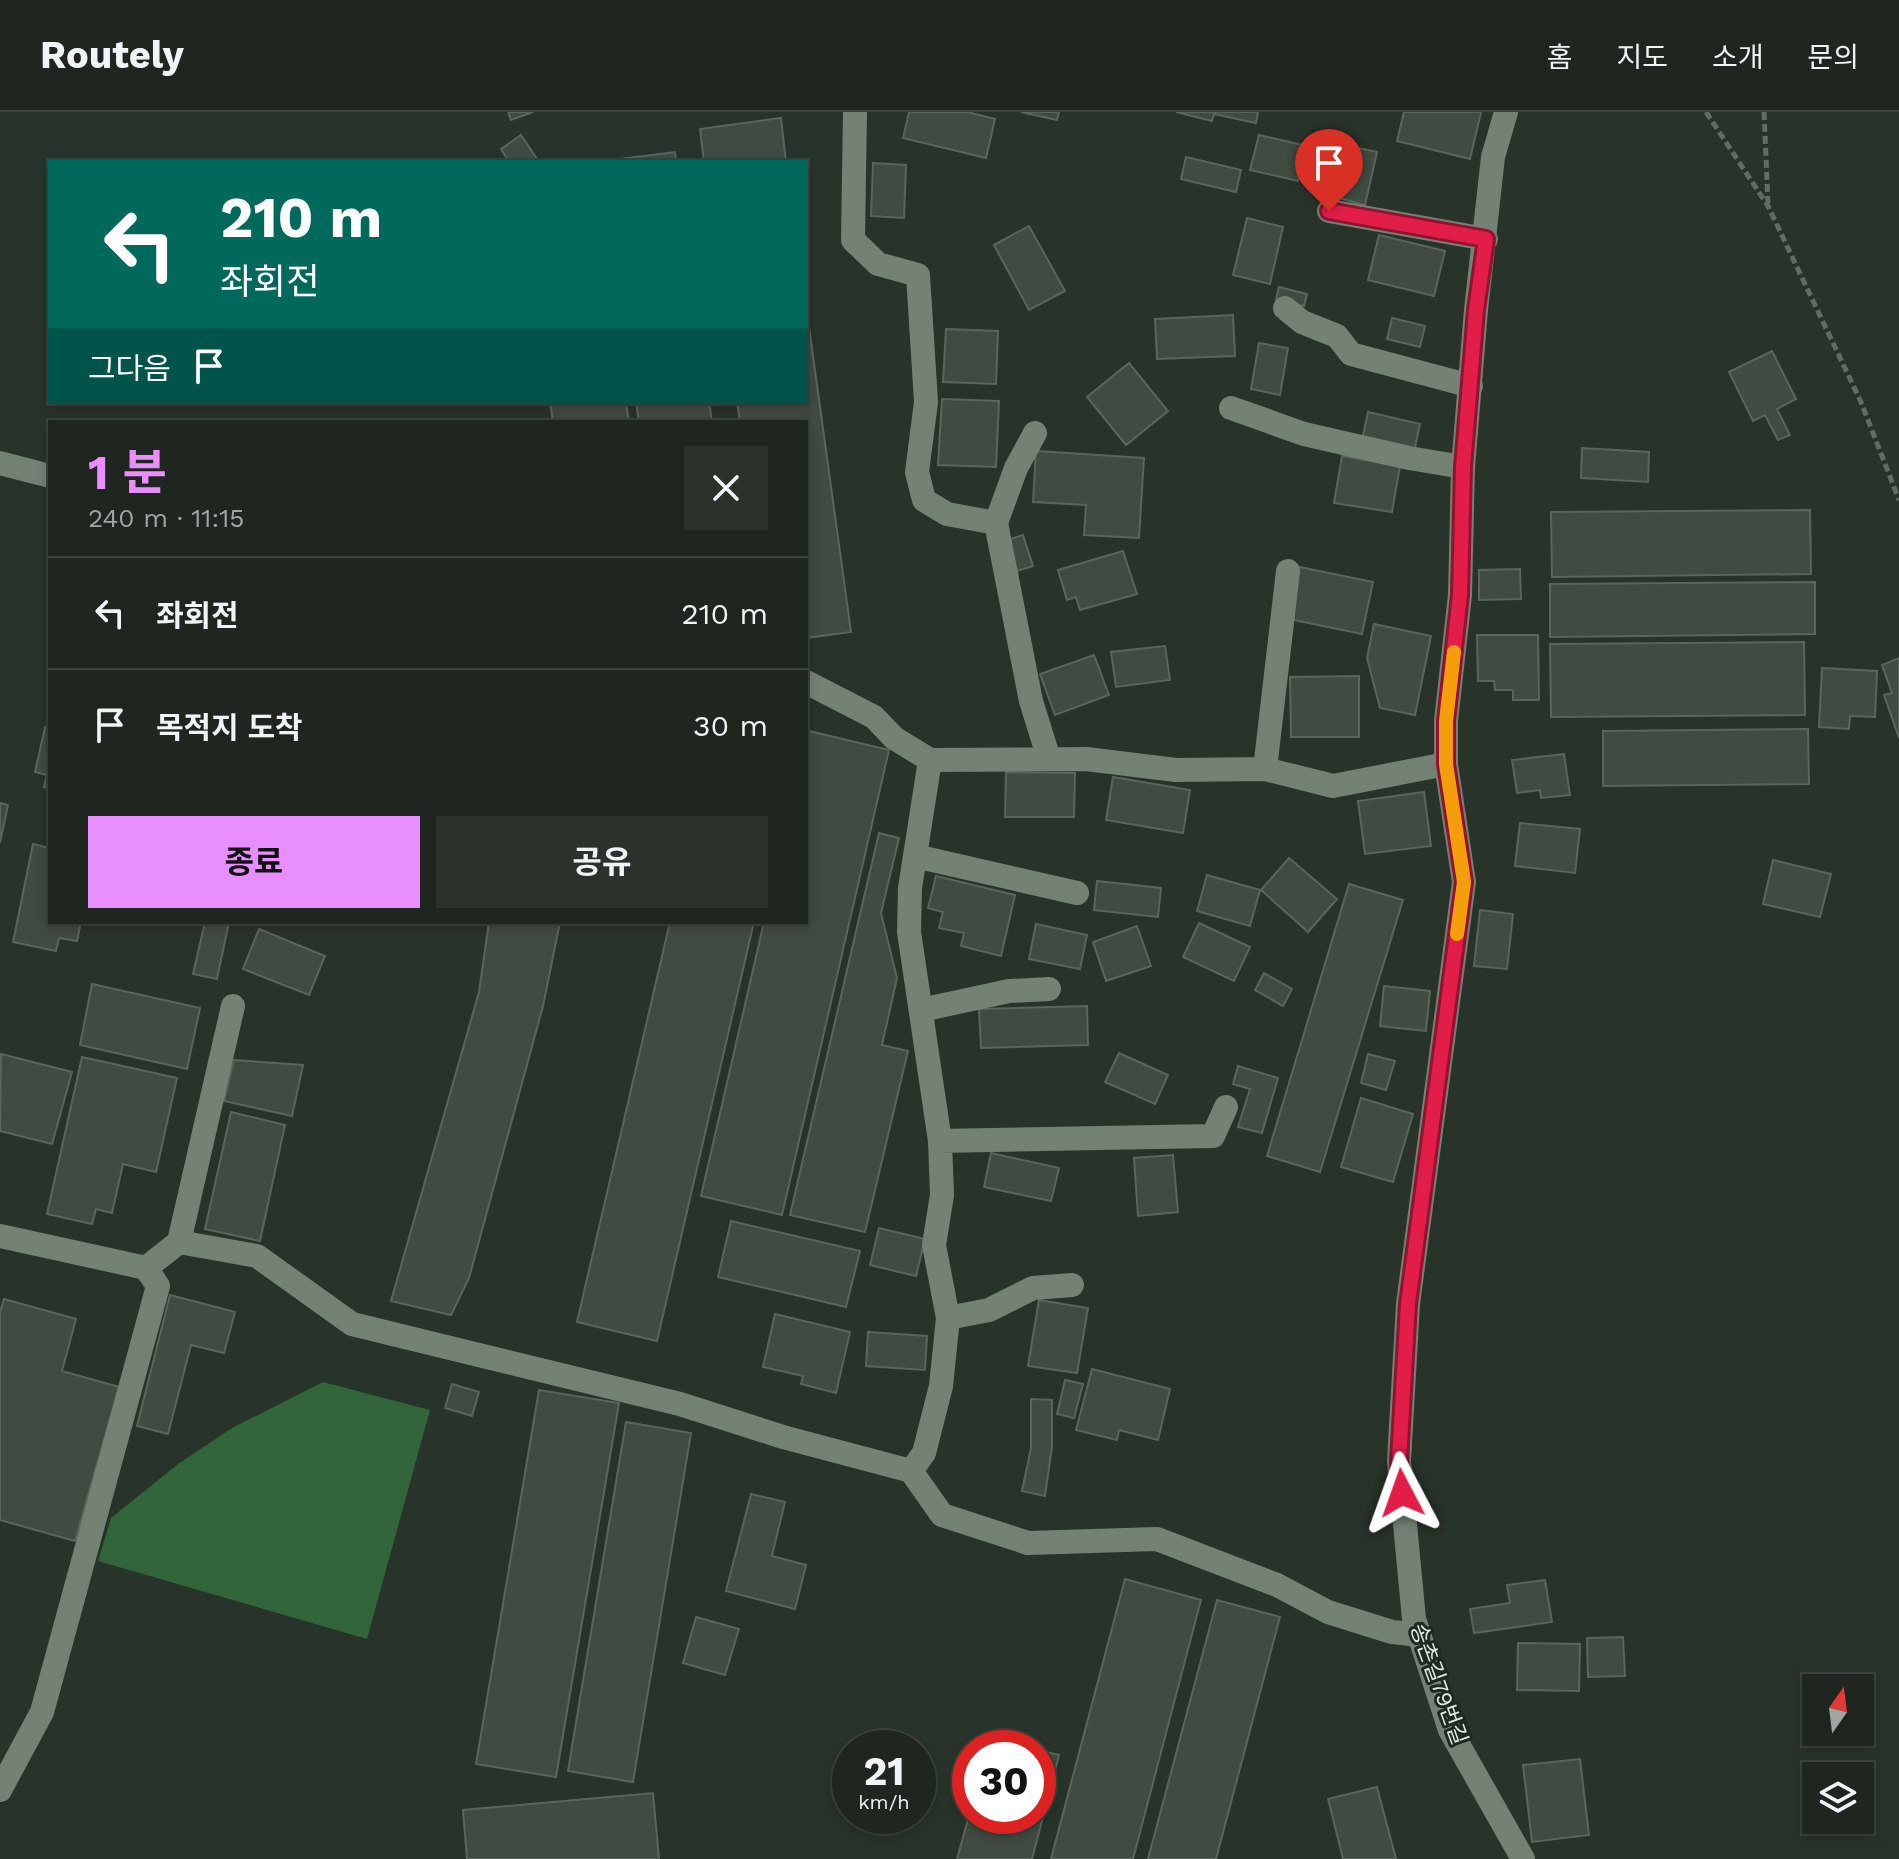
<!DOCTYPE html>
<html lang="ko">
<head>
<meta charset="utf-8">
<style>
	body { margin:0; font-family:"Work Sans","Noto Sans KR",sans-serif; background:#2b322c; color:#f1f3f6; height:100vh; display:flex; flex-direction:column; font-size:30px; white-space:nowrap }
	* { box-sizing:border-box; margin:0 }
	p { font-size:26px; color:#a1a5a4 }
	.icon { flex:none; width:44px; height:44px; fill:none; stroke:currentColor; stroke-width:2; stroke-linecap:round; stroke-linejoin:round }
	.map { position:relative; flex:1; overflow:hidden }
	.drawer { position:absolute; left:48px; top:308px; width:760px; height:504px; display:flex; flex-direction:column; background:#1e261f; border-radius:0px; box-shadow:0 4px 12px #0003,0 0 0 2px #3c433d }
	.drawer>* { flex:none }
	.banner { position:absolute; left:48px; top:48px; width:760px; height:244px; border-radius:0px; box-shadow:0 4px 12px #0003,0 0 0 2px #3c433d; background:#00695c; color:#fff; overflow:hidden }
	.needle { width:52px; rotate:14deg }
	.controls { position:absolute; left:1802px; top:1562px; display:grid; gap:16px }
	.controls a { display:grid; place-items:center; width:72px; height:72px; border-radius:0px; background:#1e261f; box-shadow:0 4px 12px #0003,0 0 0 2px #3c433d; font-size:40px }
	.speed { position:absolute; left:832px; top:1618px; display:flex; gap:16px; font-size:40px; font-weight:700; text-align:center }
	.speed>* { display:grid; place-content:center; width:104px; height:104px; border-radius:50%; background:#1e261f; box-shadow:0 4px 12px #0003,0 0 0 2px #3c433d; line-height:1 }
	.speed small { font-size:20px; font-weight:400 }
	.speed .limit { border:12px solid #d22; background:#fff; color:#111 }
	.pin { position:absolute; display:grid; place-items:center; width:68px; height:68px; color:#fff; margin:-82px -34px; border-radius:50% 50% 50% 0; rotate:-45deg; box-shadow:0 0 8px #0007 }
	.pin .icon { rotate:45deg }
	.me { position:absolute; width:88px; margin:-44px; rotate:356deg; stroke-linejoin:round; filter:drop-shadow(0 0 6px #0008) }
	.turn { display:flex; align-items:center; gap:28px; height:168px; padding:0 40px; font-size:36px }
	.turn .icon { width:104px; height:104px; stroke-width:2.5 }
	.turn b { display:block; font-size:56px; line-height:68px }
	.then { display:flex; align-items:center; height:76px; padding:0 40px; background:#0003; gap:16px; font-size:30px }
	.round { display:grid; place-items:center; flex:none; width:84px; height:84px; border-radius:0px; background:#2b322c }
	.headline { display:flex; align-items:center; justify-content:space-between; height:136px; padding:0 40px }
	h1 { font-size:48px; font-weight:700; line-height:60px; color:#e88eff }
	.cta { display:flex; gap:16px; margin-top:auto; padding:16px 40px }
	.cta a { flex:1; height:92px; border-radius:0px; background:#e88eff; color:#111; font-size:32px; font-weight:700; line-height:92px; text-align:center }
	.cta a+a { background:#2b322c; color:#f1f3f6 }
	ul { padding:0; list-style:none }
	li { display:flex; align-items:center; gap:24px; height:112px; padding:0 40px; border-top:2px solid #3c433d }
	li div { flex:1 }
	li b { display:block; font-size:30px }
	li em { font-style:normal }
	header { display:flex; align-items:center; gap:48px; box-sizing:border-box; height:112px; padding:0 40px; background:#1e261f; border-bottom:2px solid #3c433d }
	header strong { font-size:38px }
	nav { display:flex; gap:44px; margin-inline-start:auto; font-size:28px }
	.map>svg:first-child { display:block }
	.forest { fill:#32653a }
	.building { fill:#404b41; stroke:#5a665b; stroke-width:2 }
	.lines { fill:none; stroke-linecap:round; stroke-linejoin:round }
	.path { stroke:#626c63; stroke-width:5; stroke-dasharray:8 4; stroke-linecap:butt }
	.service { stroke:#748175; stroke-width:24 }
	.minor { stroke:#748175; stroke-width:24 }
	.route-casing { stroke:#92132f; stroke-width:20 }
	.route { stroke:#e11d48; stroke-width:14 }
	.slow { stroke:#f59e0b; stroke-width:14 }
	.labels { text-anchor:middle; dominant-baseline:central; stroke-width:6; stroke-linejoin:round; paint-order:stroke }
	.street-label { font-size:22px; fill:#e2e9e3; stroke:#1e291f }
</style>
</head>
<body>
<header>
<strong>Routely</strong>
<nav><a>홈</a><a>지도</a><a>소개</a><a>문의</a></nav>
</header>
<div class="map">
<svg width="1899" height="1747" viewBox="0 0 1899 1747">
	<rect width="100%" height="100%" fill="#283329"/>
	<path class="forest" d="M323,1270L430,1298L367,1527L98,1449L111,1406L178,1352L232,1316Z"/>
	<path class="building" d="M508,0H533L511,8Z
		M909,0H967L995,7L986,46L903,26Z
		M1021,0H1059L1057,8Z
		M1176,0H1258L1256,11L1214,2L1212,9Z
		M1404,0H1481L1470,47L1397,29Z
		M781,6L786,50H704L700,17Z
		M521,23L539,50H509L501,37Z
		M1259,23L1307,34L1298,69L1250,58Z
		M1336,31L1377,40L1365,93L1324,82Z
		M675,40L676,50H604V49Z
		M1186,45L1241,58L1236,80L1181,67Z
		M873,51L906,53L904,106L871,104Z
		M1247,106L1283,115L1270,172L1233,163Z
		M1029,114L1065,179L1029,198L994,133Z
		M1379,123L1445,139L1434,184L1368,168Z
		M1279,175L1307,182L1304,194L1276,188Z
		M806,193L851,520L806,526V310H740L737,290H806Z
		M1233,203L1235,244L1157,247L1155,207Z
		M1392,206L1425,214L1420,235L1387,227Z
		M946,217L998,219L996,272L943,270Z
		M1259,231L1288,236L1280,283L1251,277Z
		M1772,239L1796,287L1777,297L1790,323L1778,328L1765,303L1753,309L1729,260Z
		M1129,251L1168,299L1126,333L1087,285Z
		M942,287L999,289L996,355L938,353Z
		M550,290H626L629,310H553Z
		M636,290H709L712,310H639Z
		M1368,300L1420,312L1414,340L1362,328Z
		M1582,336L1649,340L1648,370L1581,366Z
		M1036,339L1144,346L1139,426L1084,423L1086,393L1033,390Z
		M1342,344L1400,354L1392,400L1334,391Z
		M1810,398L1811,462L1552,465L1551,400Z
		M1023,423L1033,454L1017,459L1008,428Z
		M1123,439L1137,482L1080,498L1076,485L1067,488L1058,458Z
		M1300,455L1373,470L1362,522L1289,507Z
		M1520,457L1521,487L1479,488V458Z
		M1815,470V522L1550,525V472Z
		M1374,512L1431,524L1415,603L1380,596L1367,546Z
		M1477,523H1538L1539,588H1513V578H1495L1494,569H1478Z
		M1804,530L1805,603L1551,605L1550,532Z
		M1165,534L1170,568L1116,575L1111,540Z
		M1094,543L1109,583L1055,603L1040,562Z
		M1899,546V626L1884,583L1892,581L1882,553Z
		M1822,556L1877,559L1875,605L1850,604L1849,617L1819,615Z
		M1359,564V625H1291L1290,565Z
		M45,615L50,617V676L44,675L47,663L35,660Z
		M1808,617L1809,672L1603,674V619Z
		M809,619L889,638L782,1103L701,1084L764,810H806V630Z
		M1564,642L1570,683L1541,686L1540,678L1517,681L1512,648Z
		M1006,660L1075,661L1074,705H1005Z
		M1113,665L1190,678L1183,721L1106,708Z
		M1424,680L1431,734L1365,742L1358,689Z
		M0,691L8,693L0,731Z
		M1520,711L1580,717L1575,761L1515,754Z
		M879,721L899,726L881,801L897,866L882,933L908,939L865,1120L790,1103Z
		M33,732L50,736V810H81L77,829L59,826L56,839L13,830Z
		M1289,746L1337,787L1308,820L1261,778Z
		M1773,748L1831,762L1820,805L1763,792Z
		M1207,763L1260,778L1250,814L1197,799Z
		M936,764L1015,783L1001,844L961,834L964,821L939,816L943,800L928,796Z
		M1097,769L1161,776L1158,805L1094,798Z
		M1349,772L1403,788L1320,1060L1267,1044Z
		M1480,798L1513,802L1507,857L1474,854Z
		M205,810H229L217,867L193,862Z
		M489,810H560L543,894L469,1166L451,1203L391,1189L479,880Z
		M670,810H754L657,1229L577,1210Z
		M1199,811L1250,835L1234,869L1183,845Z
		M1036,812L1087,823L1080,857L1029,847Z
		M1137,814L1151,854L1106,869L1093,830Z
		M259,817L325,844L309,883L243,857Z
		M1264,861L1292,877L1283,894L1255,878Z
		M92,872L200,896L187,957L80,933Z
		M1384,874L1430,879L1426,919L1380,914Z
		M1087,894L1088,933L981,936L979,897Z
		M1119,941L1168,963L1155,992L1105,970Z
		M1,942L72,960L52,1032L0,1019Z
		M1368,942L1395,949L1386,978L1361,971Z
		M82,945L177,966L156,1060L123,1052L112,1101L96,1097L92,1112L47,1102Z
		M234,948L303,953L292,1004L224,989Z
		M1238,954L1278,966L1262,1021L1238,1015L1250,977L1233,972Z
		M1361,986L1413,1002L1393,1070L1341,1055Z
		M231,1000L285,1013L260,1129L205,1117Z
		M991,1041L1059,1056L1051,1089L984,1075Z
		M1173,1043L1178,1100L1138,1104L1134,1046Z
		M731,1109L860,1139L846,1195L718,1165Z
		M879,1116L925,1127L916,1164L870,1153Z
		M170,1183L235,1200L224,1241L191,1233L168,1322L137,1314Z
		M4,1187L76,1207L62,1259L119,1275L75,1429L0,1408V1200Z
		M1039,1188L1088,1196L1077,1261L1028,1254Z
		M775,1202L850,1220L836,1281L801,1272L803,1264L763,1255Z
		M868,1220L927,1224L925,1258L866,1254Z
		M1092,1257L1170,1277L1158,1328L1119,1318L1117,1328L1076,1318Z
		M1065,1268L1083,1272L1074,1306L1057,1302Z
		M452,1272L479,1280L472,1304L445,1296Z
		M539,1278L619,1291L556,1665L476,1652Z
		M1031,1287L1052,1288V1335L1045,1384L1022,1379L1031,1336Z
		M626,1310L691,1321L633,1670L568,1659Z
		M751,1382L785,1390L772,1444L806,1453L795,1497L726,1479Z
		M1125,1467L1201,1488L1133,1747H1051Z
		M1545,1468L1552,1510L1474,1521L1470,1497L1510,1491L1507,1473Z
		M1217,1488L1280,1505L1216,1747H1148Z
		M696,1505L739,1517L725,1563L683,1551Z
		M1623,1525L1625,1564L1588,1565L1587,1526Z
		M1518,1531L1580,1532L1579,1579L1517,1578Z
		M990,1625L1032,1636H987Z
		M1038,1638L1059,1643L1032,1747H957L970,1700V1704H1038Z
		M1580,1647L1589,1723L1532,1730L1523,1653Z
		M1377,1675L1396,1747H1343L1328,1687Z
		M653,1681L659,1747H467L463,1698Z"/>
	<g class="lines">
		<path class="path" d="M1706,0L1768,94L1861,290L1899,388
			M1764,0L1768,91"/>
		<path class="service" d="M855,0L853,128L878,152L918,163L926,290L917,360L924,388L947,402L996,411L1031,589L1049,647
			M1329,99L1486,127
			M1285,196L1302,210L1337,224L1351,242L1471,274
			M1231,296L1304,322L1409,346L1463,355
			M0,351L50,364
			M996,411L1016,356L1035,321
			M806,570L874,605L894,626L930,648L1086,647L1176,658L1265,657L1333,674L1446,652
			M1265,657L1288,459
			M915,744L1077,781
			M921,898L1009,879L1049,877
			M940,1029L1213,1024L1226,995
			M179,1130L257,1144L352,1212L680,1292L783,1325L911,1359L942,1403L1028,1431L1157,1427L1277,1473L1328,1500L1392,1520L1420,1523
			M948,1206L989,1198L1033,1176L1072,1173
			M911,1359L924,1341L941,1274L948,1206L934,1133L942,1083L940,1029L909,820L910,776L930,648
			M0,1678L42,1600L158,1174L146,1156"/>
		<path class="minor" d="M1506,0L1493,45L1476,198L1463,355L1460,483L1446,609V652L1464,770L1408,1192L1399,1349L1414,1507L1450,1618L1523,1747
			M0,1124L146,1156L179,1130L233,894"/>
	</g>
	<g class="lines">
		<g class="route-casing">
			<path id="route" d="M1329,99L1486,127L1476,198L1463,355L1460,483L1446,609V652L1464,770L1408,1192L1399,1349L1402,1381"/>
		</g>
		<use href="#route" class="route"/>
		<path class="slow" d="M1454,540L1446,609V652L1464,770L1457,822"/>
	</g>
	<g class="labels">
		<g class="street-label">
			<text transform="translate(1439 1572) rotate(70)">송촌길79번길</text>
		</g>
	</g>
</svg>
<div class="controls">
<a><svg class="needle" viewBox="-14 -14 28 28"><path d="M0-13l5 13h-10z" fill="#e53935"/><path d="M0 13l5-13h-10z" fill="#a1a5a4"/></svg></a>
<a><svg class="icon" aria-label="layers" viewBox="0 0 24 24"><path d="M12 4l9 5-9 5-9-5zM3 14l9 5 9-5"/></svg></a>
</div>
<div class="speed"><div>21<small>km/h</small></div><div class="limit">30</div></div>
<div class="pin" style="left:1329px;top:99px;background:#d93025"><svg class="icon" aria-label="arrive" viewBox="0 0 24 24"><path d="M6 21V4h12l-3 4 3 4H6"/></svg></div>
<svg class="me" style="left:1402px;top:1381px" viewBox="-20 -20 40 40"><path d="M0-17L14 15 0 8-14 15z" fill="#e11d48" stroke="#fff" stroke-width="4"/></svg>
<div class="banner">
<div class="turn"><svg class="icon" aria-label="left" viewBox="0 0 24 24"><path d="M17 20v-9H6M10 6l-5 5 5 5"/></svg><div><b>210 m</b>좌회전</div></div>
<div class="then">그다음<svg class="icon" aria-label="arrive" viewBox="0 0 24 24"><path d="M6 21V4h12l-3 4 3 4H6"/></svg></div>
</div>
<section class="drawer">
<div class="headline"><div><h1>1 분</h1><p>240 m · 11:15</p></div><a class="round"><svg class="icon" aria-label="close" viewBox="0 0 24 24"><path d="M6 6l12 12M18 6L6 18"/></svg></a></div>
<ul>
<li><svg class="icon" aria-label="left" viewBox="0 0 24 24"><path d="M17 20v-9H6M10 6l-5 5 5 5"/></svg><div><b>좌회전</b></div><em>210 m</em></li>
<li><svg class="icon" aria-label="arrive" viewBox="0 0 24 24"><path d="M6 21V4h12l-3 4 3 4H6"/></svg><div><b>목적지 도착</b></div><em>30 m</em></li>
</ul>
<div class="cta"><a>종료</a><a>공유</a></div>
</section>
</div>
</body>
</html>
